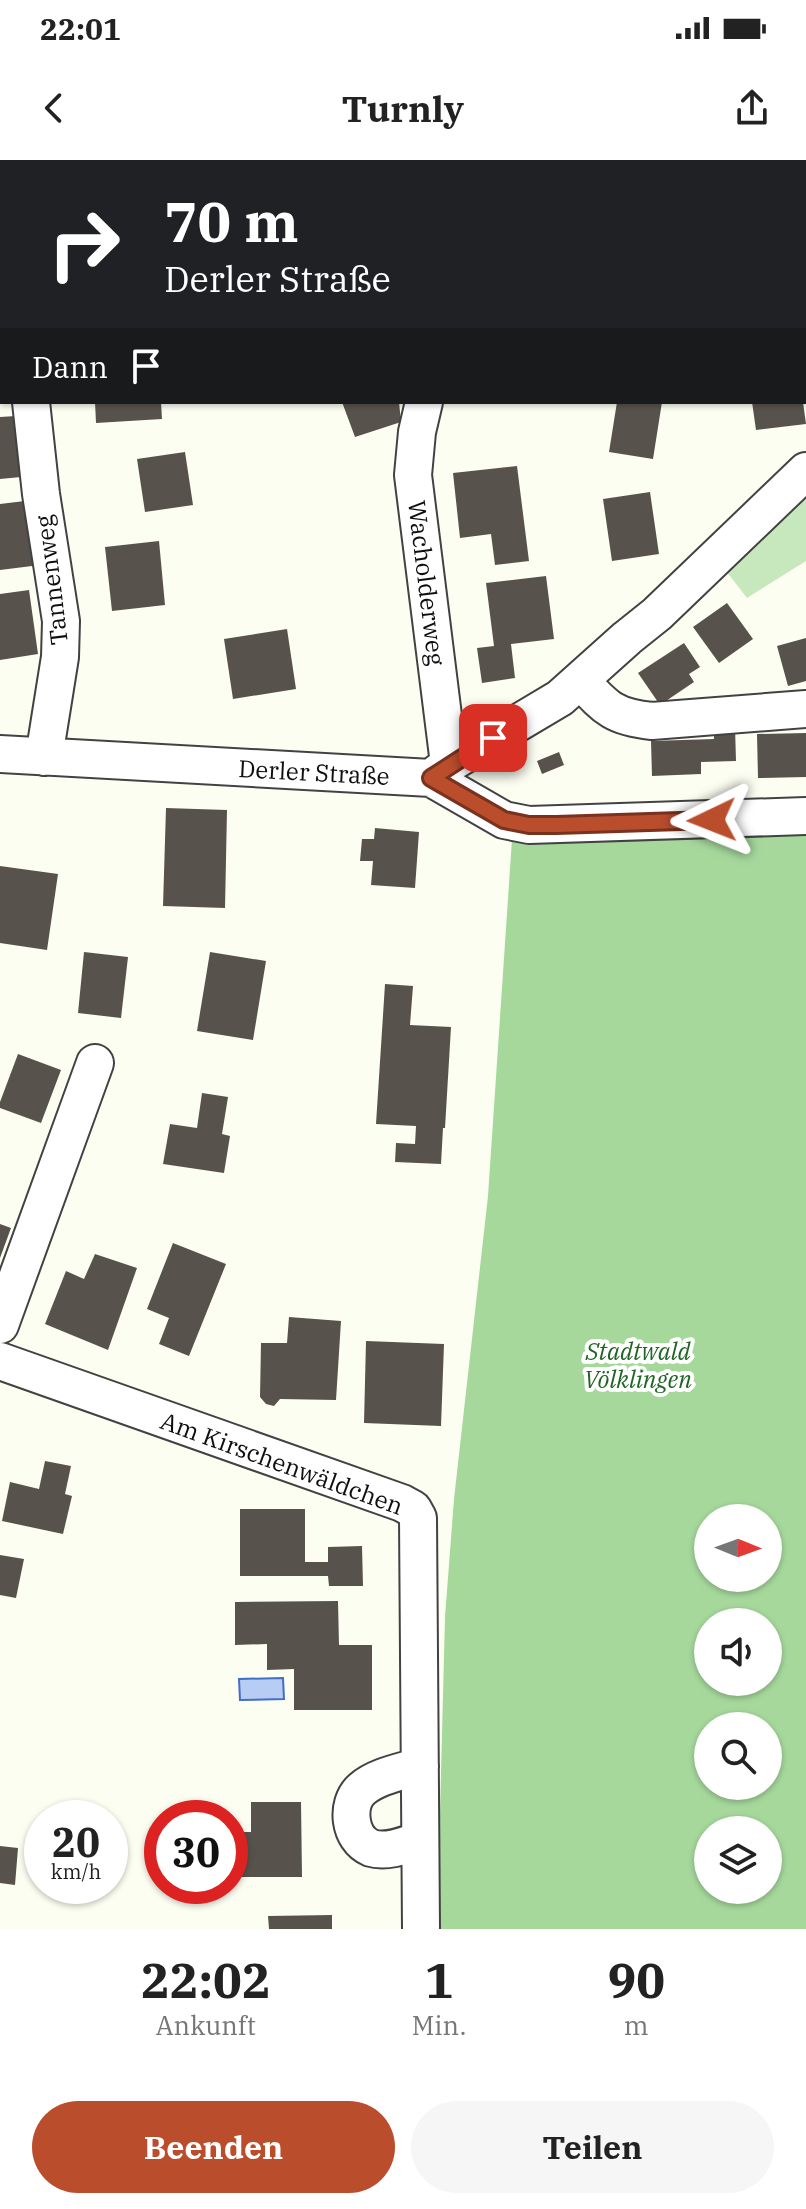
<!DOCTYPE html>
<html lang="de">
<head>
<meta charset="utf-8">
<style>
	body { margin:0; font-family:"IBM Plex Serif",serif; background:#f6f6f6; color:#222; height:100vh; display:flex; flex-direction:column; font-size:30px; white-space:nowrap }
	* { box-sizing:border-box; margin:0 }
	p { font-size:26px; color:#767676 }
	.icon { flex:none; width:44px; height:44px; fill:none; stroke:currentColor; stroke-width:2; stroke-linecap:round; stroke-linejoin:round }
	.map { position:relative; height:1769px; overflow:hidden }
	.side { display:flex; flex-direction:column; background:#fff; flex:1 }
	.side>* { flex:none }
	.guide { position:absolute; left:0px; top:0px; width:806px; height:244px; box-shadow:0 2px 6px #0004; background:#202124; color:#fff; overflow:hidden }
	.needle { width:52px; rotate:91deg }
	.fabs { position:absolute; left:694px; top:1344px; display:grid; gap:16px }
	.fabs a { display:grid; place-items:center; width:88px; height:88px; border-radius:50%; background:#fff; box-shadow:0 2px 6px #0004; font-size:40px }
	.speed { position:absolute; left:24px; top:1640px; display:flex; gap:16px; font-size:40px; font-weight:700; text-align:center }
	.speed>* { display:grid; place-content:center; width:104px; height:104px; border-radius:50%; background:#fff; box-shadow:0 2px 6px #0004; line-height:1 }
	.speed small { font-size:20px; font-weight:400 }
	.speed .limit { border:12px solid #d22; background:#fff; color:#111 }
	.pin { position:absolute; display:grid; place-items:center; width:68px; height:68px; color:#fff; margin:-34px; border-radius:16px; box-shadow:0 4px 12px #0006 }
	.me { position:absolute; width:88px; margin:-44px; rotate:268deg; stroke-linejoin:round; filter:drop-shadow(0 0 6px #0008) }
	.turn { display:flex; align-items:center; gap:28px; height:168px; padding:0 32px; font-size:36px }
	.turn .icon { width:104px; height:104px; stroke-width:2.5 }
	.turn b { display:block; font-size:56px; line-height:68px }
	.then { display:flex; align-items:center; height:76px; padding:0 32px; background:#0003; gap:16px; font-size:30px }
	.eta { display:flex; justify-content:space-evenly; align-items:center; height:136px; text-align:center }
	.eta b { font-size:48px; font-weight:700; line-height:56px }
	.cta { display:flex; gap:16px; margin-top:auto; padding:16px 32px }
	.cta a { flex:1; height:92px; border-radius:48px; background:#ba4d2c; color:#fff; font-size:32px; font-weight:700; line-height:92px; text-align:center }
	.cta a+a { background:#f6f6f6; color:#222 }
	.status { display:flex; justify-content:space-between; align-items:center; height:56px; padding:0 40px; background:#fff; direction:ltr }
	.status svg { height:22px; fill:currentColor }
	header { display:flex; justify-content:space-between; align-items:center; height:104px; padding:0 32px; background:#fff; font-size:36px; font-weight:700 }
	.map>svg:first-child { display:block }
	.green { fill:#c7e8bc }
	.forest { fill:#a6d89c; fill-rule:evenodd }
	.water { fill:#b8cdf4; stroke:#426dc8; stroke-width:2 }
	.building { fill:#57534c }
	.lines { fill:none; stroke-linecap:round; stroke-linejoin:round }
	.minor-casing { stroke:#424242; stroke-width:40 }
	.minor { stroke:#fff; stroke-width:36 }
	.route-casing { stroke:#79321d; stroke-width:20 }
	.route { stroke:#ba4d2c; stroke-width:14 }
	.labels { text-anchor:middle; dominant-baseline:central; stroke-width:8; stroke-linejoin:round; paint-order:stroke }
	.street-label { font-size:24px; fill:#0f0f0f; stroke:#fff }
	.park-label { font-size:24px; font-style:italic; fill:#216526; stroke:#fff }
</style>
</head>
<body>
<div class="status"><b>22:01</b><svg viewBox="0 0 49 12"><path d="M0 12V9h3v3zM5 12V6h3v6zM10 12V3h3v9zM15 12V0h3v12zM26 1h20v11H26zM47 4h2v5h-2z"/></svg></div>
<header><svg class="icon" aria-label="back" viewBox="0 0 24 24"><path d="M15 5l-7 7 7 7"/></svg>Turnly<svg class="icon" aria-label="share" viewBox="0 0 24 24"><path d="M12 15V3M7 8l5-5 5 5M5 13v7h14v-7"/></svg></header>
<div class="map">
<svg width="806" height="1769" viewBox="0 0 806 1769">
	<rect width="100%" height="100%" fill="#fdfef2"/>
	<path class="green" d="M806,335V401L747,438L726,411Z"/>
	<path class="forest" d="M806,667V1769H437L445,1457L454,1339L488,1036L512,679ZM708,1358H768V1418H708ZM708,1462H768V1522H708ZM708,1566H768V1626H708ZM708,1670H768V1730H708Z"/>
	<path class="water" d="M283,1518L284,1539L240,1540L239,1519Z"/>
	<path class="building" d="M95,242H161L162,259L96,263Z
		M342,242H399L401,262L355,277Z
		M617,242H662L653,299L609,292Z
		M752,242H803L806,264L756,270Z
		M16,256L21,317L0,319V257Z
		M185,292L193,345L145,352L137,299Z
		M517,306L529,401L495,405L491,374L460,378L453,313Z
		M650,332L659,394L612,401L603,339Z
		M33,340L40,405L0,410V344Z
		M159,381L165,445L112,451L105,387Z
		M546,416L554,479L511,484L515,518L482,523L477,488L494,486L486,423Z
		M29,430L38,494L0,500V434Z
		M727,443L753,479L719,503L693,467Z
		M287,469L296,529L233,539L224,479Z
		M806,478V521L788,526L777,486Z
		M684,483L700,507L689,514L694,522L660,545L638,513Z
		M714,567H735L736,601L701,602V614L652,616L651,581L714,579Z
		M806,573V617L758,618L757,574Z
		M559,592L564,605L542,614L537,601Z
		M166,648L227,650L225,748L163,746Z
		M375,668L419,672L415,728L371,725L373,701H360L362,679H374Z
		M0,706L58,714L47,790L0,783Z
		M84,792L128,797L121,858L78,853Z
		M210,792L266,801L253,880L197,871Z
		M385,824L413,826L410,865L451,867L445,968H443L441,1004L395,1002L396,983L415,984L416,966L376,964Z
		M18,894L61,910L41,963L0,948V942Z
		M202,933L228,937L222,974L230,976L224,1013L163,1004L170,964L197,968Z
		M0,1064L11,1068L0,1098Z
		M173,1083L226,1104L189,1196L159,1184L169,1158L147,1149Z
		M95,1094L137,1108L108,1190L45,1164L66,1111L84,1119Z
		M289,1157L341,1161L336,1240L280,1239L274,1246L266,1244L260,1237L261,1183H287Z
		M366,1181L444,1184L441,1266L364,1263Z
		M45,1301L71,1306L65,1334L72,1336L63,1374L2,1361L10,1322L39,1329Z
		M240,1349H305V1402H328V1387L362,1386L363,1426H329L328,1416H240Z
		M0,1395L24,1399L16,1438L0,1435Z
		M338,1441L339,1485H372V1550H294V1509L267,1510V1484L235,1485V1442Z
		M251,1642H301L302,1717H230V1672H251Z
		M0,1686L18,1688L15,1725L0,1723Z
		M332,1755V1769H269L268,1756Z"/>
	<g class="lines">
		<g class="minor-casing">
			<path id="minor" d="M18,0V2
				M31,242L41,334L61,461L60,497L44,597
				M424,242L417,272L413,315L449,604
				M580,520C606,548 613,557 652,561L806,549
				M0,594L431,618L449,604L560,538L627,478L657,454L806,311
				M431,618L504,660L529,665L806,656
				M0,1165L95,903
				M0,1201L402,1343L413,1349L418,1358L421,1769
				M420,1606C401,1612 377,1616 362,1629C345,1644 349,1679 371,1688C387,1693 406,1685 420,1680"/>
		</g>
		<use href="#minor" class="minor"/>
	</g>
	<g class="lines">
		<g class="route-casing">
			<path id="route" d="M493,578L431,618L504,660L529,665H556L712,660"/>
		</g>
		<use href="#route" class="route"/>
	</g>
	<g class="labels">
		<g class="street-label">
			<text transform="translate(51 420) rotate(-97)">Tannenweg</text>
			<text transform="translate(427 423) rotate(83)">Wacholderweg</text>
			<text transform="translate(314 612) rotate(3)">Derler Straße</text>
			<text transform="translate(282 1303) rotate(20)">Am Kirschenwäldchen</text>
		</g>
		<g class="park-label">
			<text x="638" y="1191">Stadtwald<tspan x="638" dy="28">Völklingen</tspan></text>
		</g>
	</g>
</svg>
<div class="fabs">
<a><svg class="needle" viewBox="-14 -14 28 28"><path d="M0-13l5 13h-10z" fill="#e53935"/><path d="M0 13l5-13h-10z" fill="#767676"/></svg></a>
<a><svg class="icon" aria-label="sound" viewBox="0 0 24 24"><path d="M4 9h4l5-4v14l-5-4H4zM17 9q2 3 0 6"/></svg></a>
<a><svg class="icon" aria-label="search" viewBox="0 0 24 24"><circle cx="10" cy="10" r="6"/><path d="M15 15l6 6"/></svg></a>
<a><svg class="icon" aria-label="layers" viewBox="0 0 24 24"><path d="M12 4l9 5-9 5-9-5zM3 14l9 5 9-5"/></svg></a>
</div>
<div class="speed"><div>20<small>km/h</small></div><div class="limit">30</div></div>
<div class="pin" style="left:493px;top:578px;background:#d93025"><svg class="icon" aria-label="arrive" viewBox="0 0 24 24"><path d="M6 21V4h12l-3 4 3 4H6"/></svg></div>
<svg class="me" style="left:712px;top:660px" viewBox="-20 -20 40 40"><path d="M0-17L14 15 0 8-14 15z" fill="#ba4d2c" stroke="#fff" stroke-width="4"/></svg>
<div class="guide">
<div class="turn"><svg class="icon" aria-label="right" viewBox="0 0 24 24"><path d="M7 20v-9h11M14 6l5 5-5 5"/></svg><div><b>70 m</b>Derler Straße</div></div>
<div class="then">Dann<svg class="icon" aria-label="arrive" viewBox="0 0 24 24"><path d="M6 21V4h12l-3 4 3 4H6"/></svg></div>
</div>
</div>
<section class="side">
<div class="eta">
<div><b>22:02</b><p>Ankunft</p></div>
<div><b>1</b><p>Min.</p></div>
<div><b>90</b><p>m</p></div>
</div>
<div class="cta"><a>Beenden</a><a>Teilen</a></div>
</section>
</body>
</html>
